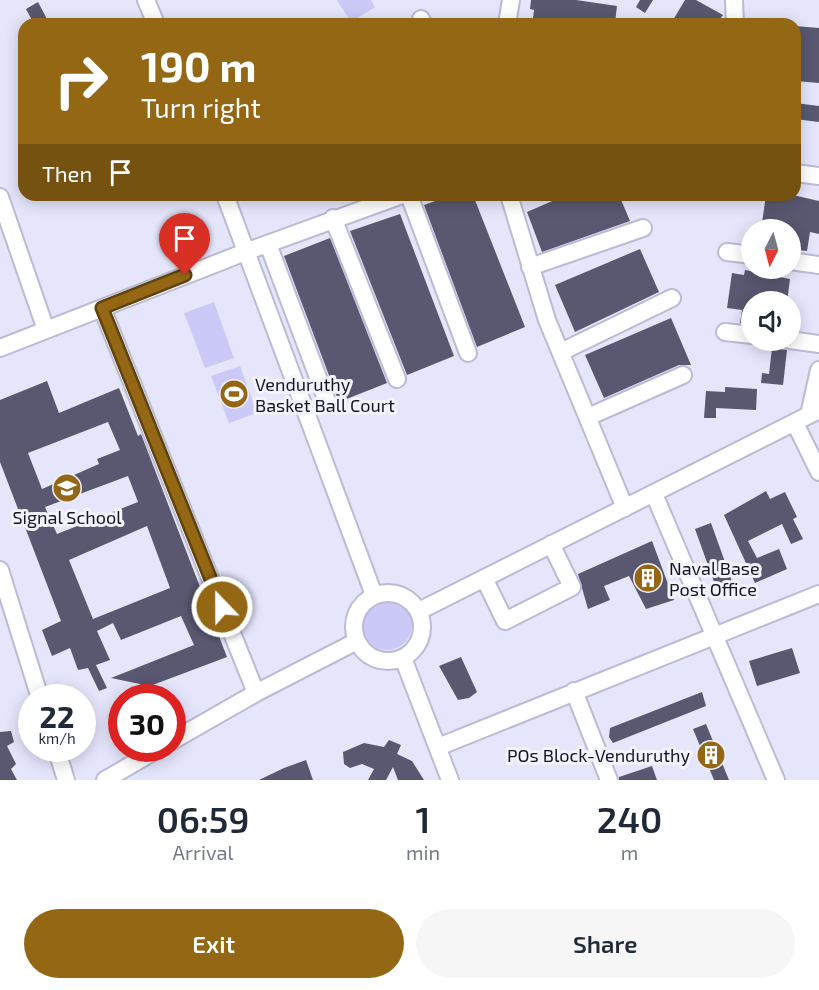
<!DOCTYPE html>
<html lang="en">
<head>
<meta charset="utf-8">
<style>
	body { margin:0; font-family:"Exo 2",sans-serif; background:#f6f6f7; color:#1f2937; height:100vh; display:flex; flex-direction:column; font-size:22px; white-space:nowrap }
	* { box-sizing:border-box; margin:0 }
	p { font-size:20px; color:#747a83 }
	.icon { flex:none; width:33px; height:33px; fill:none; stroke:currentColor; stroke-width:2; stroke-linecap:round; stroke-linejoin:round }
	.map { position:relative; height:780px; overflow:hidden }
	.sheet { display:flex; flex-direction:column; background:#fff; flex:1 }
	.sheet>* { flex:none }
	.top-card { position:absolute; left:18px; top:18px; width:783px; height:183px; border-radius:18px; box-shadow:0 3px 15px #0003; background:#936713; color:#fff; overflow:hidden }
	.needle { width:39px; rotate:186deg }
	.controls { position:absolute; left:741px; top:219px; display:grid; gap:12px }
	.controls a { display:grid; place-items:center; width:60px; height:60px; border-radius:50%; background:#fff; box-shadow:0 3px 15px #0003; font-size:30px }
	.speed { position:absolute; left:18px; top:684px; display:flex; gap:12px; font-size:30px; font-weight:700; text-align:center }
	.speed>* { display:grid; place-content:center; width:78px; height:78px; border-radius:50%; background:#fff; box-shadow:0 3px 15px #0003; line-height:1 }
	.speed small { font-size:15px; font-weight:400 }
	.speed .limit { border:9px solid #d22; background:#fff; color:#111 }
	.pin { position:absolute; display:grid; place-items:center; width:51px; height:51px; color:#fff; margin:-62px -26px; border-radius:50% 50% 50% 0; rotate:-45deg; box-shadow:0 0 6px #0007 }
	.pin .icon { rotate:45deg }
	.me { position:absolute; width:66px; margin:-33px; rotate:338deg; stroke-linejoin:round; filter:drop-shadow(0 0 4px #0008) }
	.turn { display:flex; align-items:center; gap:21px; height:126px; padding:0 24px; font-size:27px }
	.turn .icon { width:78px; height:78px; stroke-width:2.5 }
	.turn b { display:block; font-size:42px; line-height:51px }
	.then { display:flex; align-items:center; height:57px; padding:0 24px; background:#0003; gap:12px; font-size:22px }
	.eta { display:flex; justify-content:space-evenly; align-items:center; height:102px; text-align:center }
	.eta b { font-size:36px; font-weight:600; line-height:42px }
	.button { display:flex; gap:12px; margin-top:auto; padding:12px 24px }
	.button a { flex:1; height:69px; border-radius:36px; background:#936713; color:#fff; font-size:24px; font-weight:600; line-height:69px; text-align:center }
	.button a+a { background:#f6f6f7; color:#1f2937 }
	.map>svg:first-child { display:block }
	.green { fill:#cbc9f8 }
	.building { fill:#5a5871; fill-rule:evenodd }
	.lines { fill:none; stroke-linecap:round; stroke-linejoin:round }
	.minor-casing { stroke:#bbbad7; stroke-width:20 }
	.minor { stroke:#fff; stroke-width:16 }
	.route-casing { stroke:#60430c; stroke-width:15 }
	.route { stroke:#936713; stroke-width:10 }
	.labels { text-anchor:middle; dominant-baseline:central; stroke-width:6; stroke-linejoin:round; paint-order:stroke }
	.poi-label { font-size:18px; fill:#161620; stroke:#f3f3ff; text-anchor:start }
</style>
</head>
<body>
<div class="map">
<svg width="819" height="780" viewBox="0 0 819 780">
	<rect width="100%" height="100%" fill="#e5e5fc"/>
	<path class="green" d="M337,0H371L375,7L351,22Z
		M214,302L234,358L205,368L184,313Z
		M240,366L257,413L229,423L211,376Z
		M362 625a25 25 0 1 1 50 0a25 25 0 1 1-50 0Z"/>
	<path class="building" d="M531,0H576L617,6L615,23L597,21V24H583L533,18L534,10L530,9Z
		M640,0H653L645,13L636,7Z
		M685,0H696L723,15L716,24H680L673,20Z
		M38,2L47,19L34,24L26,9Z
		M795,26L819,28V83L795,81Z
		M795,103L819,106V122L795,119Z
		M452,195H473L525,327L477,347L424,205Z
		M566,195H619L630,221L542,252L527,212Z
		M766,195H793L819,201V234L810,232L807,251L790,249V230H761Z
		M400,214L454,356L407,375L350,231Z
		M330,238L387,383L339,402L284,256Z
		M640,249L659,292L575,332L555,285Z
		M745,270L790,279L787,302H752V324L740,323L742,310L727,308L732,273L744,275Z
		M671,318L691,365H679L604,398L585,355Z
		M772,348L787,350L783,385L761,383L762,373L769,374Z
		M47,381L59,413L119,388L138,436L141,434L227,657L142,689L140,684L111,678L194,645L181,616L121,640L113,623L97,631L110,660L96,665L107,688L99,691L88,668L78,670L70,648L52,656L42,630L61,621L0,462V400ZM108,422L120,450L97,459L99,464L42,489L28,453ZM128,476L138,502L57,534L45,507ZM147,526L170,588L93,619L69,560Z
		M725,387L757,389L756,410L716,408V418H704L706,391L725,392Z
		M766,491L770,499L785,492L797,517L793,519L803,539L791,544L782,524L748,541L757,558L779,549L787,569L755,583L724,515Z
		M711,523L734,587L718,593L695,529Z
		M652,541L674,600L646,609L629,576L604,586L610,600L588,609L578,574Z
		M792,648L800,673L757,686L749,661Z
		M461,657L477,692L469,698L458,700L439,666Z
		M702,692L706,706L613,743L609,737L610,728Z
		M706,724L729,780H714L693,729Z
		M11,731L14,742L7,746L16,764L11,769L17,780H0V732Z
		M389,740L401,745L397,754L412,761L424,780H398L393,767L386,780H368L374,769L362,764L350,768L344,764L343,752L364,743L384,747Z
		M306,760L313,780H259L284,768Z
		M652,766L657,780H619V777Z"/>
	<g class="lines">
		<g class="minor-casing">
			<path id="minor" d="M146,0L156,24
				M734,0L735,24
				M421,19L423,24
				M507,24L511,0
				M795,173L819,176
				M225,195L374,595
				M409,195L468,353
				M509,195L547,320L625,508
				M0,197L46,330
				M333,218L397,379
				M268,244L328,404
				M727,252L752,255
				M790,261L819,265
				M530,267L643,228
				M102,308L256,693
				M725,332L752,335
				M790,340L819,344
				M0,348L248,251L402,195
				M561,352L672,298
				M809,415L819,370
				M588,417L683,375
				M795,423L819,472
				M654,494L776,780
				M0,570L40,698
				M484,578L505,621L572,587L551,544
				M354 627a34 34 0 1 1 68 0a34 34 0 1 1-68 0Z
				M419,611L819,410
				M403,658L450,780
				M574,691L609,780
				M172,741L256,693L357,641
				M438,747L819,594
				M56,748L66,780
				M105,780L160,748"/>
		</g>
		<use href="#minor" class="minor"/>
	</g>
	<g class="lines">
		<g class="route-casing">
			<path id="route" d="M185,275L102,308L222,607"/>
		</g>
		<use href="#route" class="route"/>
	</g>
	<defs>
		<g id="stadium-disc" transform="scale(1.5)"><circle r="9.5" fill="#936713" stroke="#f3f3ff"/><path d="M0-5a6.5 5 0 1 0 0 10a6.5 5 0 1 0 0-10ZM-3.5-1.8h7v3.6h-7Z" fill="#fff"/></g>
		<g id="school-disc" transform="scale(1.5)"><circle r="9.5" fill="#936713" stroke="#f3f3ff"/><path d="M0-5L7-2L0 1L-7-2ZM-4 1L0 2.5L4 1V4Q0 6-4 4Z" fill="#fff"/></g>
		<g id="building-disc" transform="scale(1.5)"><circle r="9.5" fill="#936713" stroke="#f3f3ff"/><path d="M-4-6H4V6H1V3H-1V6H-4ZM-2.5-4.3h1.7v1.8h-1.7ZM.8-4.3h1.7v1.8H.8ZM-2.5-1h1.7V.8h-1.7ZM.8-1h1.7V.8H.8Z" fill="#fff"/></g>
	</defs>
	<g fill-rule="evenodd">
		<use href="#stadium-disc" x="234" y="394"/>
		<use href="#school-disc" x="67" y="488"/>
		<use href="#building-disc" x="648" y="578"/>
		<use href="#building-disc" x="711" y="755"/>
	</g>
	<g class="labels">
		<g class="poi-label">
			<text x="255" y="384">Venduruthy<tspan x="255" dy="21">Basket Ball Court</tspan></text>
			<text x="67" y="517" text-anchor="middle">Signal School</text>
			<text x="669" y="568">Naval Base<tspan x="669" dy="21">Post Office</tspan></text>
			<text x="690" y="755" text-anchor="end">POs Block-Venduruthy</text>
		</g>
	</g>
</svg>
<div class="controls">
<a><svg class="needle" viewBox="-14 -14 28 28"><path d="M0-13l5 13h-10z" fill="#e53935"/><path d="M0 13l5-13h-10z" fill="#747a83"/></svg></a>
<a><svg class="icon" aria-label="sound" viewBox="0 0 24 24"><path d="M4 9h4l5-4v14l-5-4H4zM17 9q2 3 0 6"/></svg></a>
</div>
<div class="speed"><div>22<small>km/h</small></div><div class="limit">30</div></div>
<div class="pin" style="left:185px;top:275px;background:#d93025"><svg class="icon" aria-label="arrive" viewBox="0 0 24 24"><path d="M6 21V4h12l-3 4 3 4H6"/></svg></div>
<svg class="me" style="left:222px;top:607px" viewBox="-20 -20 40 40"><circle r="17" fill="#936713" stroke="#fff" stroke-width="3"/><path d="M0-11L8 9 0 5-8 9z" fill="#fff"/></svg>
<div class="top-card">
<div class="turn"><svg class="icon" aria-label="right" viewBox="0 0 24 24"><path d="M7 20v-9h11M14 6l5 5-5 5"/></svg><div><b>190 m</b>Turn right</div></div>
<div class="then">Then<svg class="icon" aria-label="arrive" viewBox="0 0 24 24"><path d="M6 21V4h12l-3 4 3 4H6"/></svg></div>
</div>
</div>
<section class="sheet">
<div class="eta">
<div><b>06:59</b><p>Arrival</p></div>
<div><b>1</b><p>min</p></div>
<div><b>240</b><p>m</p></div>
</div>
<div class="button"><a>Exit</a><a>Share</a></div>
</section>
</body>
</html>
